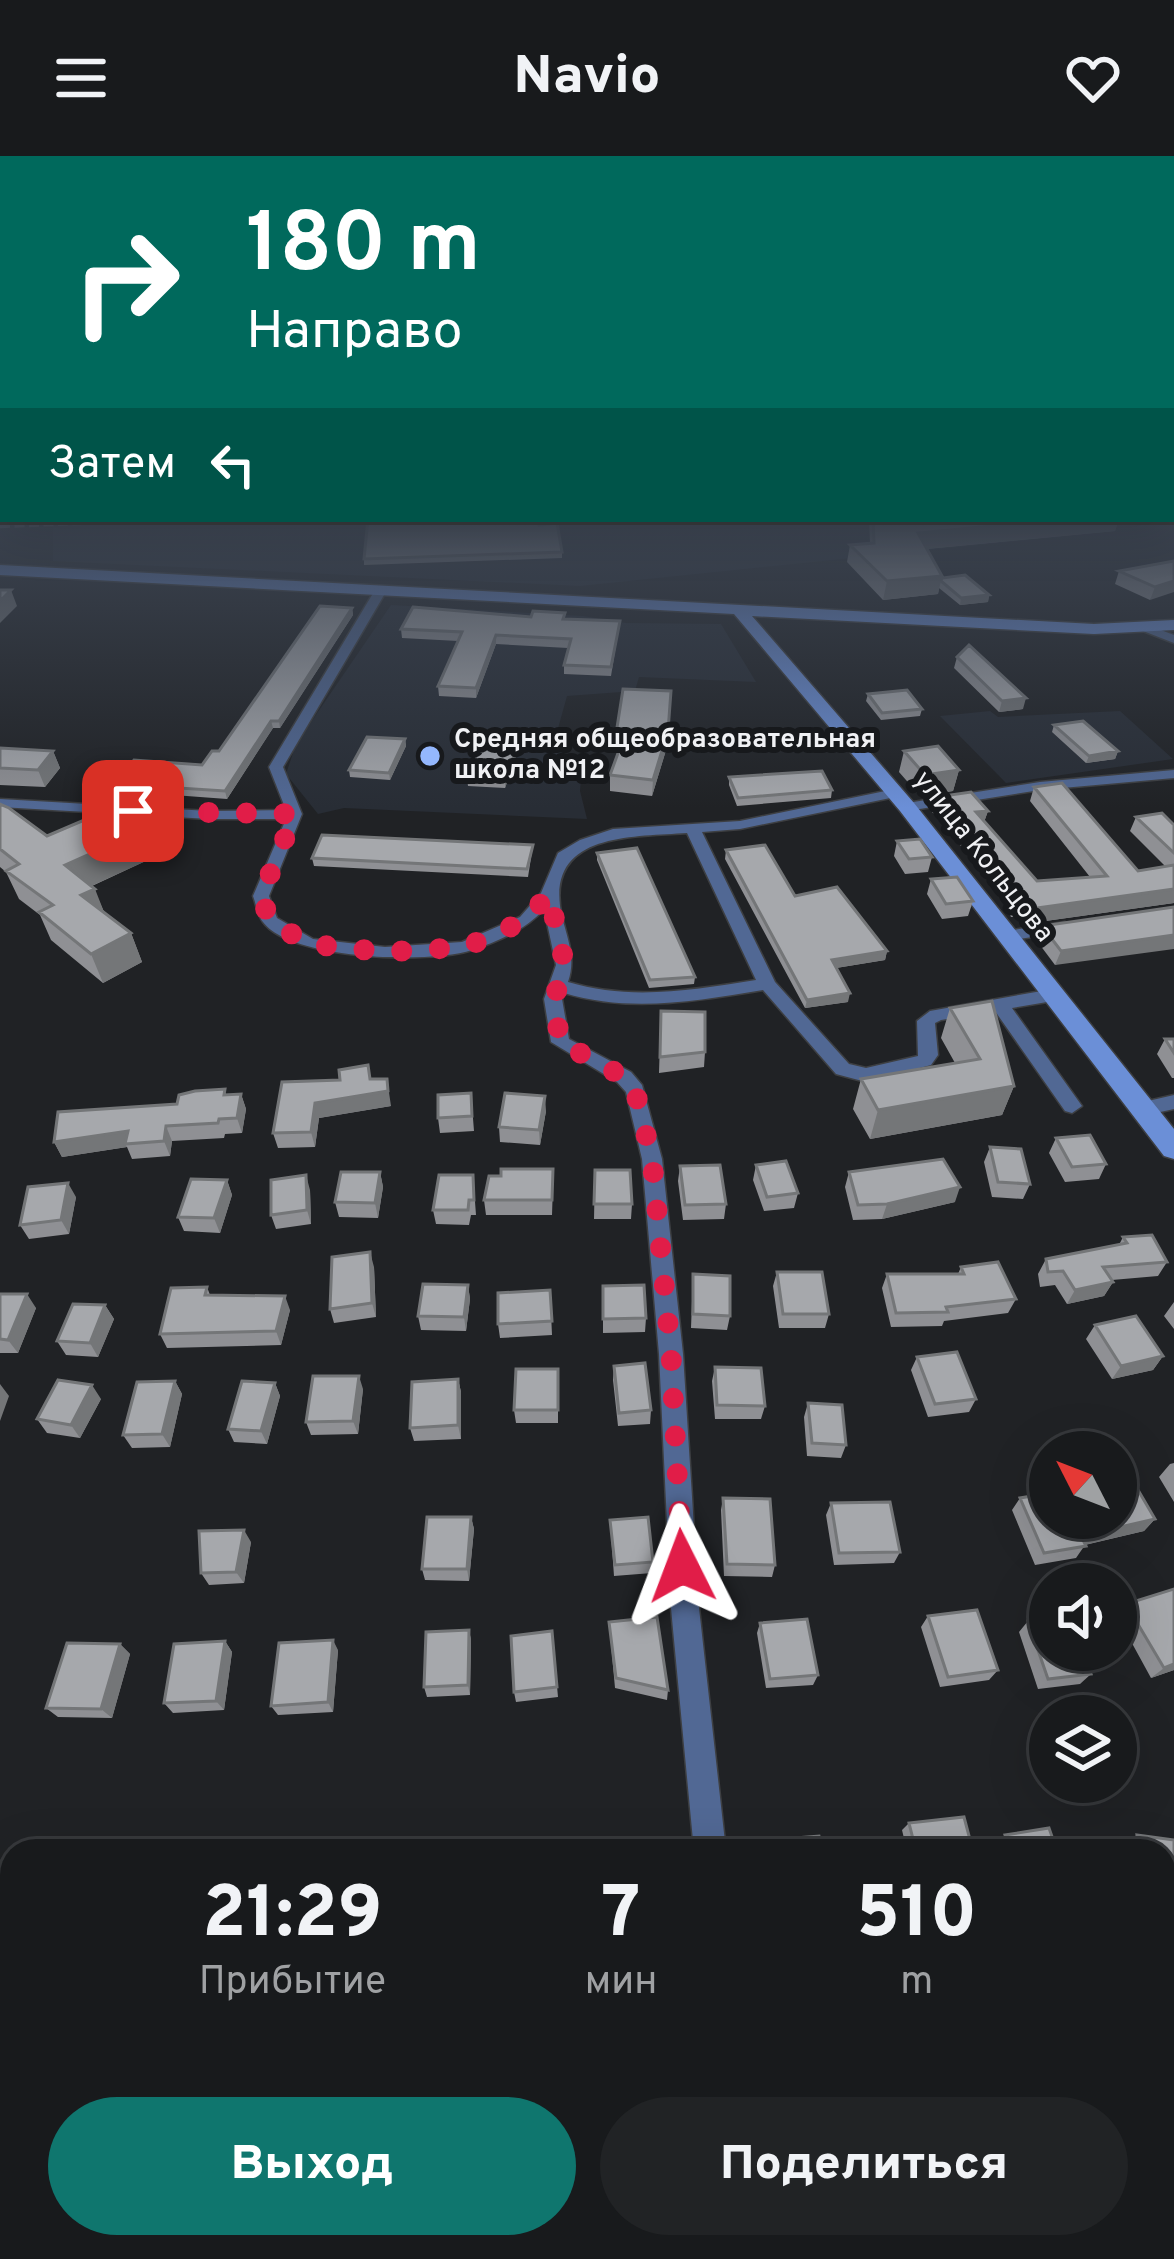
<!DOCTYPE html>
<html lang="ru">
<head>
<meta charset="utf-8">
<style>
	body { margin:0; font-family:Overpass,sans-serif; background:#212325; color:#f1f3f6; height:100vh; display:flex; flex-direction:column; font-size:45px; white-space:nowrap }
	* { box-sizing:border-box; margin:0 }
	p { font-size:39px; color:#9fa1a3 }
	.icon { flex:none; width:66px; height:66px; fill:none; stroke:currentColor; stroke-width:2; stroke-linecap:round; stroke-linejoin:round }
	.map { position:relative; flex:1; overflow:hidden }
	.drawer { position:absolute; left:0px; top:1683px; width:1176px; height:420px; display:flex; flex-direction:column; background:#181a1c; border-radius:36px 36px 0 0; box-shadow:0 12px 48px #0002,0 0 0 3px #36383b }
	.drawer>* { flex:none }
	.hud { position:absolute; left:0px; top:0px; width:1176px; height:366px; box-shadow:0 12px 48px #0002,0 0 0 3px #36383b; background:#00695c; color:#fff; overflow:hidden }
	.needle { width:78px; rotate:312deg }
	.tools { position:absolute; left:1029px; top:1275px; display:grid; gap:24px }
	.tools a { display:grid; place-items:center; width:108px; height:108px; border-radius:50%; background:#181a1c; box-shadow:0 12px 48px #0002,0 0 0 3px #36383b; font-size:60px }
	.pin { position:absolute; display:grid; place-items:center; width:102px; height:102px; color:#fff; margin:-51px; border-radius:24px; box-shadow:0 6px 18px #0006 }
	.me { position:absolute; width:132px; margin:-66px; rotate:357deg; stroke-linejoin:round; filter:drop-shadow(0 0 9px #0008) }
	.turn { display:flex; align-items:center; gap:42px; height:252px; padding:0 48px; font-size:54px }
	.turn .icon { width:156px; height:156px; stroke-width:2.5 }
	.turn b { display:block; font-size:84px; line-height:102px }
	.then { display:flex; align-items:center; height:114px; padding:0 48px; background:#0003; gap:24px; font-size:45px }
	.eta { display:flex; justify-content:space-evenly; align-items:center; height:204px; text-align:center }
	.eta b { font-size:72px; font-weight:800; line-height:84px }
	.action { display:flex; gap:24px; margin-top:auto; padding:24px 48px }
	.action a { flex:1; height:138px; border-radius:72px; background:#0f766e; color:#fff; font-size:48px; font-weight:800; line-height:138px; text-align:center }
	.action a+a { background:#212325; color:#f1f3f6 }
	header { display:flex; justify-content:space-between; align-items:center; height:156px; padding:0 48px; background:#181a1c; font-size:54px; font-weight:800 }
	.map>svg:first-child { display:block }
	.built { fill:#282d35 }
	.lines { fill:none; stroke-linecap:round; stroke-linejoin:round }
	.minor-casing { stroke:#3d3f42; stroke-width:3 }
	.secondary-casing { stroke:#3d3f42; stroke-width:3 }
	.minor { fill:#516894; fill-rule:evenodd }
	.secondary { fill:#6b8fd7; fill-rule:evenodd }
	.rail { stroke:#a0a1a4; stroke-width:4.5; stroke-dasharray:10 4.5; stroke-linecap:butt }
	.wall { fill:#8f9094 }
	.shaded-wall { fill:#747678 }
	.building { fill:#a6a8ac; stroke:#747678; stroke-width:3 }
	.route { stroke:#e11d48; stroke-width:21; stroke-dasharray:0 37.8 }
	.poi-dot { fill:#94b7fd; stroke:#17191c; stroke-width:4.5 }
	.labels { text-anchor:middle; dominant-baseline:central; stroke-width:12; stroke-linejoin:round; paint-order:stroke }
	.far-poi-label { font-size:27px; font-weight:bold; fill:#f0f1f4; stroke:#17191c; text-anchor:start }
	.far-street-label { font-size:27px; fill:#f0f1f4; stroke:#17191c }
</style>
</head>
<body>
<header><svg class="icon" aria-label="menu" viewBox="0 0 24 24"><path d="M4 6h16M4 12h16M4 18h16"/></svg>Navio<svg class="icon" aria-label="heart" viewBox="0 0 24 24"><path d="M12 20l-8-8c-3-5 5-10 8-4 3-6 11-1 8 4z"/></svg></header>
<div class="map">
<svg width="1174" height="2103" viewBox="0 0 1174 2103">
	<rect width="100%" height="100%" fill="#202225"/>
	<path class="built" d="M53,363H1098L1115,375L580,430L53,405Z
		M391,449L583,460L626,467L721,468L756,526L639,521L635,535L567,540L554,587L582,612L580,635L587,663L344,652L318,658L286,618L296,588Z
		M990,555L998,561L1120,555L1173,603L1006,627L940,560Z
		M1174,1836V2103H0V1919H12V2091H1164V1837Z"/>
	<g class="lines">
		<g class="minor-casing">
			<path id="minor" d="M381,431L387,434L283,611L302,658L269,740L277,762L313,783L385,791L462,786L520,761L541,737L558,697L580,684L613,673L740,665L895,633L902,637L900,640L740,673L702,676L775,826L849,908L866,912L918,900L917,865L930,855L1053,833L1062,839L1053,845L1012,852L1082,950L1072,957L1065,955L995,855L941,864L935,867L938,899L931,909L866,926L836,918L763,834C696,845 630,857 564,837L562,843L569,883L631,916L642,929L662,1003L683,1198L699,1452L726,1695H694L671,1452L659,1198L642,1003L626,936L617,926L551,886L544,843L556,809L544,753C527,773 497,786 472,794C430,808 291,804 263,766C258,760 256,748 253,740L286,663H209L0,651V643L209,655L286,654L269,611L375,434ZM687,677L756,824C693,834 630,845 568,826C576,803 568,784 562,761C543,677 629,681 687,677Z
				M1142,467L1174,479V487L1138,473V469Z
				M1174,614V622L1040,634L907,655L900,651L907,647L1040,626Z
				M1065,766L1073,771L1071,775L1006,785L998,780L1006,775Z
				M1174,939V953L1142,960L1132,953L1135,948Z"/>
		</g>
		<g class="secondary-casing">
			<path id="secondary" d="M0,409L1094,468L1174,464V474L1094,478L752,460L914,647L1174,973V1003L1164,1000L900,655L734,458L0,419Z"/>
		</g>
		<use href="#minor" class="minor"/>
		<use href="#secondary" class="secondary"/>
		<path class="rail" d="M0,370L181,363"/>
	</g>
	<path class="wall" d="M869,363H1119L1115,375L927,393L942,422L989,439L988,446L960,449L939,432L938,438L883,444L847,406L850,389L870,387Z
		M457,365L539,369L562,396V402L364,409V403Z
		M1174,405L1150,444L1115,428L1119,415Z
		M352,452L353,459L280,572H273L227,643L119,635L116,628L202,609L219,595Z
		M565,463L620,465L611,520L564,518V509L568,492L496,488L476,542L439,540L438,530L458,485L402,482L401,473Z
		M957,501L1023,553L999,556L954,512Z
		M671,535L667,591L652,640L610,635V619L620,594H616V578Z
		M868,538L922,553L920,560L881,564L866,545Z
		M1054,569L1118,595L1115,603L1086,607L1052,576Z
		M405,583L406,590L390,624L350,621L349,614Z
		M518,588V595L505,632L468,630L467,622Z
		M0,592L53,595L60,612L45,631L0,629Z
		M904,595L959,614L953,635L920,640L899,616Z
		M729,621L832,634L831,642L737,650L729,629Z
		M1034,631L1138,715L1166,711L1130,675L1136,661L1174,669V747L1024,768L1019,761H1011L996,731L932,656L936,641L988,655L984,666L1037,725L1090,721L1030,645Z
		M0,648L47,680L141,675L150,703L92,730L105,758L131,777L142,806L103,827L51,784L40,759L19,743L6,716L0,711Z
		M897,685L932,701L928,716L905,718L894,700Z
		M533,689L528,721L314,710L312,702Z
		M726,694L795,740L887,795L885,804L836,812L848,846L805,852L725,703Z
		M597,697L695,821L694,828L649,832L597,704Z
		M931,723L973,745L968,760L942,763L927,738Z
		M1174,751L1055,809L1037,785L1042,770Z
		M950,852L1014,930L1002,959L870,983L853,953L861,923L955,907L941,882Z
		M661,855L705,896L704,911L659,917Z
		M1165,883H1174V922H1172L1157,898Z
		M370,923L391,950L319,962L315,991L278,992L273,977Z
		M471,937L474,975L440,977L438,962Z
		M241,938L246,953L242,977L225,978L224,982L172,985L170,1000L132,1003L127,991L62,1001L54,986L177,948Z
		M546,955L540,989L500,986L499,971Z
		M1056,982L1106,1008L1099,1023L1065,1026L1049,997Z
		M990,991L1030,1028L1023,1043L992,1041L984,1006Z
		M756,1009L798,1037L794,1052L764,1055L753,1024Z
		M680,1010L726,1048L724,1063L683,1064L678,1025Z
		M595,1014L632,1048L631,1063H594Z
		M380,1016L383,1031L378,1062L339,1061L335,1046Z
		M849,1016L955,1046L882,1063L853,1064L845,1031Z
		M473,1019L476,1059H471L469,1069L436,1068L433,1054Z
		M227,1024L232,1039L220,1077L184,1075L178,1061Z
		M553,1028L552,1059H486L484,1044Z
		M310,1034L311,1068L276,1073L271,1059Z
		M76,1041L69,1078L29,1083L20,1069Z
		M1123,1081L1167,1106L1158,1120L1112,1124L1113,1126L1104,1140L1067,1148L1055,1129L1040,1131L1038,1118L1046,1103L1119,1089Z
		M374,1111L376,1161L334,1167L330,1153Z
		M961,1111L1016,1143L1008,1157L944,1165L942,1170L891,1171L882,1132L887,1118H958Z
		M777,1116L829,1158L825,1172H779L773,1130Z
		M693,1118L730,1160L727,1174L691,1172Z
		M468,1129L470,1143L466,1175L421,1174L418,1160Z
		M603,1130L646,1162L645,1176L603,1177Z
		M207,1131L210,1139L290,1154L281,1189L167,1192L160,1178Z
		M550,1134L552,1179L500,1182L498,1168Z
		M0,1138L36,1152L18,1197H0Z
		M1174,1146V1173L1164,1160Z
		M105,1149L114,1163L98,1201L66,1199L57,1185Z
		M1095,1169L1163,1200L1153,1214L1112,1223L1086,1183Z
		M917,1201L976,1243L969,1256L928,1261L911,1214Z
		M614,1210L651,1254L650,1268L618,1270L613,1224Z
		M715,1211L765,1250L761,1263H715L712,1225Z
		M558,1213V1267H516L514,1254Z
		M458,1223L461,1236V1283L414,1285L410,1272Z
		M175,1225L182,1238L170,1291L132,1292L123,1279Z
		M275,1227L280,1240L267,1288L234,1286L228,1273Z
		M363,1233L358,1278L311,1279L306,1266Z
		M101,1243L80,1282L47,1277L37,1263Z
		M808,1247L846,1289L841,1302L807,1300L804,1261Z
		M1174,1307V1346L1159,1321L1170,1308Z
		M723,1342L775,1409L772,1421L724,1420L721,1354Z
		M1020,1342L1155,1363L1144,1375L1085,1389L1076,1402L1035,1409L1012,1354Z
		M831,1347L900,1396L894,1407L834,1409L826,1359Z
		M471,1361L474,1373L469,1425L425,1424L422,1413Z
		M610,1364L653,1406L652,1417L614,1420Z
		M251,1386L244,1427L209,1429L201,1417Z
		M1174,1433V1514L1151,1522L1116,1458L1126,1448Z
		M928,1460L998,1514L989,1524L940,1531L921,1471Z
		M1028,1465L1091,1518L1080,1528L1038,1533L1019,1476Z
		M609,1466L668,1534L667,1544L615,1532Z
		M760,1467L818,1519L813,1529L766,1532L757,1477Z
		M469,1474L471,1484L470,1539L427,1541L424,1531Z
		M552,1475L558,1541L516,1546L514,1536Z
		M225,1485L232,1496L224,1554L173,1557L164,1547Z
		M120,1488L130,1498L112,1562L58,1561L46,1552Z
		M338,1494L333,1556L278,1559L271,1550Z
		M909,1667L973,1695H907L902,1674Z
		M1005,1679L1057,1695H999L996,1686Z
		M1137,1679L1174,1684V1756L1164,1755V1695H1126L1124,1686Z
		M1174,2010V2103H875L874,2100L896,2097L895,2091H1164V2011Z"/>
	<path class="shaded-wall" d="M1064,363H1119L1115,375L914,394L918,377Z
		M942,420L938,438L883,444L887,425Z
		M1174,425V436L1150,444L1155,431Z
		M11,434L17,450L0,467V445Z
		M989,439L988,446L960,449L961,442Z
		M352,452L353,459L280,572L279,565Z
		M496,479V488L476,542V532Z
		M1026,542L1023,553L999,556L1002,545Z
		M271,565L273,572L227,643L225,635Z
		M668,575L667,591L652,640L653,624Z
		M405,583L406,590L390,624L389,617Z
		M518,588V595L505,632V625Z
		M53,595L60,612L45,631L38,614Z
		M1118,595L1115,603L1086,607L1089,600Z
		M959,614L953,635L920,640L925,619Z
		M988,655L983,669L976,656Z
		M141,675L150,703L76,737L65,709Z
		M95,733L106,761L81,739Z
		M1174,733V747L1024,768L1030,753Z
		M131,777L142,806L103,827L91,798Z
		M1174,779V793L1055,809L1061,795Z
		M887,795L885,804L830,813L832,804Z
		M850,837L848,846L805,852L807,844Z
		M387,923L391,950L319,962L315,991L311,976L315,947Z
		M1014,930L1002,959L870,983L878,954Z
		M241,938L246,953L242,977L237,962Z
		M545,940L546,955L540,989L539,974Z
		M166,970L172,985L170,1000L164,985Z
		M128,975L125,988L127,991L62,1001L54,986Z
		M380,1016L383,1031L378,1062L375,1047Z
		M306,1019L310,1034L311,1068L307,1054Z
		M227,1024L232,1039L220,1077L214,1062Z
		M68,1027L76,1041L69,1078L61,1064Z
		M960,1031L955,1046L882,1063L887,1048Z
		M370,1096L374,1111L376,1161L372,1147Z
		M1113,1126L1104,1140L1067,1148L1075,1134Z
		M468,1129L470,1143L466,1175L464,1161Z
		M27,1138L36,1152L18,1197L8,1184Z
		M285,1140L290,1154L281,1189L276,1175Z
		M105,1149L114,1163L98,1201L90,1187Z
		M1163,1200L1153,1214L1112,1223L1121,1210Z
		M359,1220L363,1233L358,1278L353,1265Z
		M458,1223L461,1236V1283L458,1269Z
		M175,1225L182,1238L170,1291L162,1278Z
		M275,1227L280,1240L267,1288L261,1275Z
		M0,1228L9,1240L0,1265Z
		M92,1229L101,1243L80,1282L71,1269Z
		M471,1361L474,1373L469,1425L467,1413Z
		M1155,1363L1144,1375L1071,1392L1081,1380Z
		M244,1374L251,1386L244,1427L236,1416Z
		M469,1474L471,1484L470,1539L468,1529Z
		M333,1484L338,1494L333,1556L328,1546Z
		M225,1485L232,1496L224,1554L216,1545Z
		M120,1488L130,1498L112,1562L101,1553Z
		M1174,1508V1514L1151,1522L1164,1512Z"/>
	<path class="building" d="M368,363H456L457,365L538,363L539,369L557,367L562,396L364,403Z
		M873,363H1064L918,377L942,420L887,425L850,389L874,387Z
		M1174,405V425L1155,431L1119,415Z
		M965,419L989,439L961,442L941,425L942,422Z
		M0,434H11L0,445Z
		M320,450L352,452L279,565H271L225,635L116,628L134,604L202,609L212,595H219Z
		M413,451L531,461L533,455L565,457L563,463L620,465L611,511L564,509L571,483L496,479L476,532L438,530L462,476L401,473Z
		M969,489L1026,542L1002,545L957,501Z
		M623,533L671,535L668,575L653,624L610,619L625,578H616Z
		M907,534L922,553L882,557L868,538Z
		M1083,565L1118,595L1089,600L1054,569Z
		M367,581L405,583L389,617L349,614Z
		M482,586L518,588L505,625L467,622Z
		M938,590L959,614L925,619L904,595Z
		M0,592L53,595L38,614L0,612Z
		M822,615L832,634L738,642L729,621Z
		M1062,627L1138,715L1174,709V733L1030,753L1024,746H1017L1000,717L936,641L971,636L988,655L976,656L1037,725L1107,720L1034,631Z
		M0,648L9,652L47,680L110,653L141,675L65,709L95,733L81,739L131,777L91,798L39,756L53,749L6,715L19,708L0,693Z
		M1162,657L1174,669V697L1136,661Z
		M322,679L533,689L527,713L312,702Z
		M920,683L932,701L909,703L897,685Z
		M765,689L795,740L837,731L887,795L832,804L850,837L807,844L726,694Z
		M637,692L695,821L650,824L597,697Z
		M957,721L973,745L946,748L931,723Z
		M1174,751V779L1061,795L1042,770Z
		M992,845L1014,930L878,954L861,923L980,903L950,852Z
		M661,855L705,856V896L660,901Z
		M1165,883H1174V897Z
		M368,909L370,923H387L388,935L315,947L311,976L273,977L282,926L340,924L339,914Z
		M225,933L224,939L241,938L237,962L219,963L218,967L166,970L164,985L125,988L128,975L54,986L58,956L177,948L179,939L195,935Z
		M471,937L472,960L438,962V939Z
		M505,937L545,940L539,974L499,971Z
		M1090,979L1106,1008L1072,1011L1056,982Z
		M990,991L1021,993L1030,1028L998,1026Z
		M943,1003L960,1031L887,1048L858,1049L849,1016Z
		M786,1005L798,1037L767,1041L756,1009Z
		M720,1009L726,1048L685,1049L680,1010Z
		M501,1013H553L552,1044H484L489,1020H501Z
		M595,1014H630L632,1048H594Z
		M341,1016H380L375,1047L335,1046Z
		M306,1019L307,1054L271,1059V1024Z
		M439,1019H473L474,1044H469L468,1054H433Z
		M191,1023L227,1024L214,1062L178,1061Z
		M68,1027L61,1064L20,1069L28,1031Z
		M1152,1079L1167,1106L1103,1111L1113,1126L1075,1134L1063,1115L1048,1116L1046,1103L1127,1087L1123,1081Z
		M370,1096L372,1147L330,1153L332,1101Z
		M998,1106L1016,1143L946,1151L948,1156L896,1157L887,1118H964L961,1111Z
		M777,1116H822L829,1158H783Z
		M693,1118L730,1120V1160L693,1158Z
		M423,1128L468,1129L464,1161L418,1160Z
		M644,1129L646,1162L603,1163V1130Z
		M207,1131L205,1139L285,1140L276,1175L160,1178L171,1132Z
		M550,1134L552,1165L498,1168V1137Z
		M0,1138H27L8,1184L0,1183Z
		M73,1148L105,1149L90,1187L57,1185Z
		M1136,1160L1163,1200L1121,1210L1095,1169Z
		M957,1196L976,1243L935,1248L917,1201Z
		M645,1207L651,1254L619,1257L614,1210Z
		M715,1211L761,1212L765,1250L717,1249Z
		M516,1213H558V1254H514Z
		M313,1220H359L353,1265L306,1266Z
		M458,1223V1269L410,1272L412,1226Z
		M58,1224L92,1229L71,1269L37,1263Z
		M175,1225L162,1278L123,1279L137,1226Z
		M242,1225L275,1227L261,1275L228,1273Z
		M808,1247L842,1249L846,1289L812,1287Z
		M1131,1322L1155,1363L1081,1380L1086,1390L1044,1397L1020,1342L1050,1337V1362H1116V1325Z
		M723,1342L770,1343L775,1409L727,1408Z
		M890,1346L900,1396L839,1397L831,1347Z
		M427,1361H471L467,1413H422Z
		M648,1361L653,1406L615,1409L610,1364Z
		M244,1374L236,1416L201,1417L199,1375Z
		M1174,1433V1508L1164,1512L1126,1448Z
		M977,1454L998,1514L948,1521L928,1460Z
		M657,1461L668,1534L616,1522L609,1466Z
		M807,1463L818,1519L770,1523L760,1467Z
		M1050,1463V1494H1082L1091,1518L1048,1523L1028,1465Z
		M469,1474L468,1529L424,1531L426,1476Z
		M552,1475L557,1531L514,1536L511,1480Z
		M333,1484L328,1546L271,1550L279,1487Z
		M225,1485L216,1545L164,1547L174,1488Z
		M67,1487L120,1488L101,1553L46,1552Z
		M964,1661L973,1695H916L909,1667Z
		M1049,1672L1057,1695H1011L1005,1679Z
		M1137,1679L1174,1684V1749L1164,1747V1695H1140Z
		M819,1680L822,1695H770L768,1684Z
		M428,1692V1695H383V1694Z
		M0,1717L12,1719V1798L0,1797Z
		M1164,2014H1174V2103H914L912,2091H1164Z"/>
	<linearGradient id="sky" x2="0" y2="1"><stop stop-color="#121314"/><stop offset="0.55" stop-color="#3c4451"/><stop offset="1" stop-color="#3c4451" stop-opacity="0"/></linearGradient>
	<rect width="1174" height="652" fill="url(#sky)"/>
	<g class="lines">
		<path class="route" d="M133,655L295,658L261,740L270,765L309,788L385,796L466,791L526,764L549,738L565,809L554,843L560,886L624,921L635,934L652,1003L671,1198L682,1410"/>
	</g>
	<circle class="poi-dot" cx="430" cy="600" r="12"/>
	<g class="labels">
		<g class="far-poi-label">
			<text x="454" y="584">Средняя общеобразовательная<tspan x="454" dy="31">школа №12</tspan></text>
		</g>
		<g class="far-street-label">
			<text transform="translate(983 701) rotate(52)">улица Кольцова</text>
		</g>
	</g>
</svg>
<div class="tools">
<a><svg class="needle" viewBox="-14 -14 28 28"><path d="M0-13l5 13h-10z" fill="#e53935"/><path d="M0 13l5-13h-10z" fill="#9fa1a3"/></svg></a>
<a><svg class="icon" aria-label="sound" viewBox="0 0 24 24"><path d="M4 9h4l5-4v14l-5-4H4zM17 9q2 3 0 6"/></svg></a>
<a><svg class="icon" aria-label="layers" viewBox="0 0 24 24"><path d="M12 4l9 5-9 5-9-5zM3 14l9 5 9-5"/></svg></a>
</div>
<div class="pin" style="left:133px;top:655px;background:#d93025"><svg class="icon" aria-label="arrive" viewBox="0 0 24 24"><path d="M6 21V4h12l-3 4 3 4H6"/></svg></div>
<svg class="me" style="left:682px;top:1410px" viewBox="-20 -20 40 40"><path d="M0-17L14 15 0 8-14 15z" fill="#e11d48" stroke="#fff" stroke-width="4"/></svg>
<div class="hud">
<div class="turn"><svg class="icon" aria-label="right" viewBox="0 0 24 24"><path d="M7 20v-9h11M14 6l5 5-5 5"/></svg><div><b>180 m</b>Направо</div></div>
<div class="then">Затем<svg class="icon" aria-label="left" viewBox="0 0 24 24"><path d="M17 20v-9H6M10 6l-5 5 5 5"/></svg></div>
</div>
<section class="drawer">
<div class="eta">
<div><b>21:29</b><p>Прибытие</p></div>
<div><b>7</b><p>мин</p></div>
<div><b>510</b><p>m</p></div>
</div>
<div class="action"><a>Выход</a><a>Поделиться</a></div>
</section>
</div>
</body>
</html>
